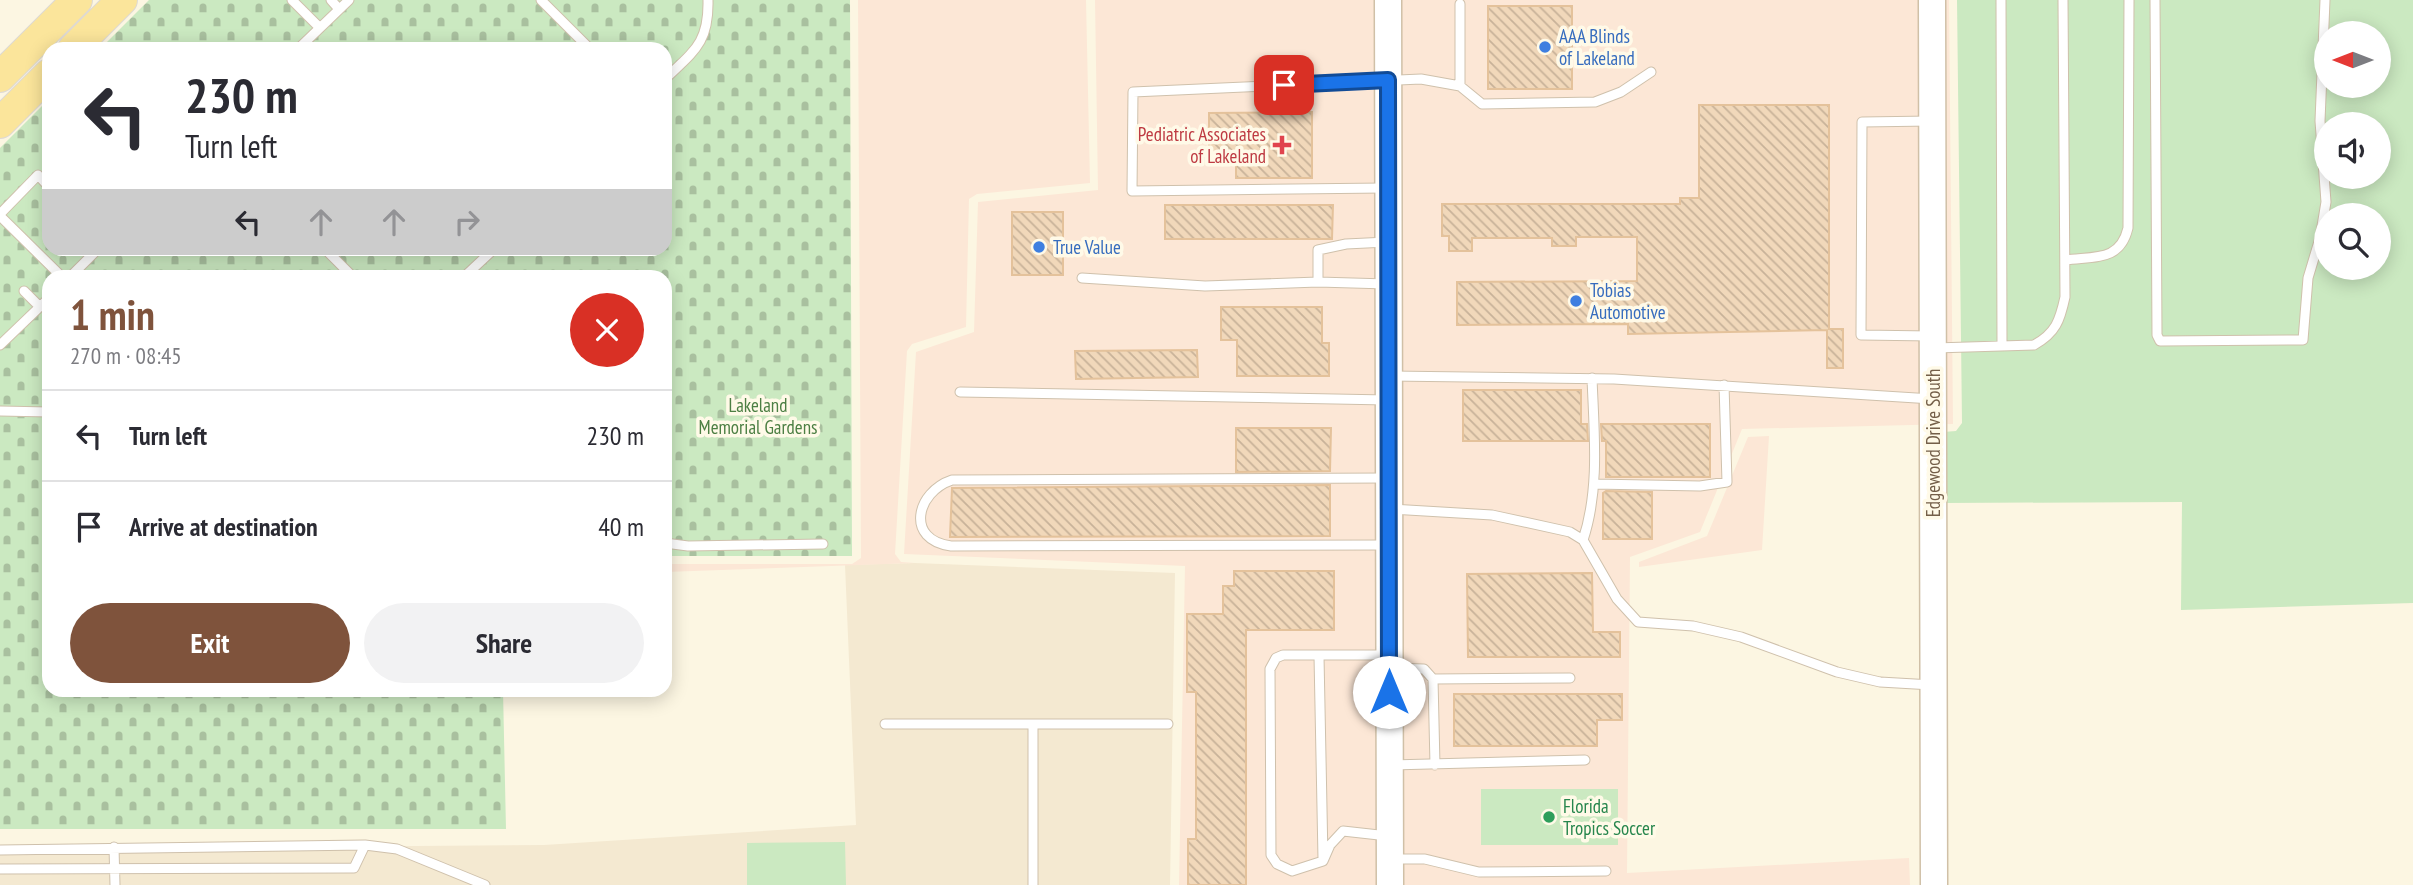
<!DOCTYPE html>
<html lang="en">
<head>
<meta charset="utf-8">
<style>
	body { margin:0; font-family:"PT Sans Narrow",sans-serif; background:#f2f2f3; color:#2b2b33; height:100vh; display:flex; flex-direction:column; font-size:26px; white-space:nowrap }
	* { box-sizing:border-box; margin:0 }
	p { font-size:23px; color:#7c7c81 }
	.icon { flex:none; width:38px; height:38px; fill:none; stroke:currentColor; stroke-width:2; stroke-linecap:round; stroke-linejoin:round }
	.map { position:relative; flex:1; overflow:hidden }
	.side { position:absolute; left:42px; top:270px; width:630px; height:427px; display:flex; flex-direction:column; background:#fff; border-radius:21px; box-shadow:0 4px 18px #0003 }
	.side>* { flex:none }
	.top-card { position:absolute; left:42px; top:42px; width:630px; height:214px; border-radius:21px; box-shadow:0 4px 18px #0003; background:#fff; color:#2b2b33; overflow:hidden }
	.needle { width:46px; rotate:270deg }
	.fabs { position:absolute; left:2314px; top:21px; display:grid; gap:14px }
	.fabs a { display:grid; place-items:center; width:77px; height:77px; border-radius:50%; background:#fff; box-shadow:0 4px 18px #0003; font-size:35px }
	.pin { position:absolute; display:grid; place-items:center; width:60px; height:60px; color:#fff; margin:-30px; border-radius:14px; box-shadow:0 4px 10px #0006 }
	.me { position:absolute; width:77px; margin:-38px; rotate:0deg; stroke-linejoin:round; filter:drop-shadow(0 0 5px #0008) }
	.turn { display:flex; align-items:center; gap:24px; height:147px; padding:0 28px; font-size:32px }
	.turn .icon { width:91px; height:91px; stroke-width:2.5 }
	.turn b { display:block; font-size:49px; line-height:60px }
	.lanes { display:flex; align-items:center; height:66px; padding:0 28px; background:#0003; justify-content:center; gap:35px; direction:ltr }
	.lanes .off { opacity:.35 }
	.round { display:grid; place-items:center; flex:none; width:74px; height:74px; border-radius:37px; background:#f2f2f3 }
	.head { display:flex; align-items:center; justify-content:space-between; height:119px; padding:0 28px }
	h1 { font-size:42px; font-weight:700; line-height:52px; color:#7f533c }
	.cta { display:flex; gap:14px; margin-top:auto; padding:14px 28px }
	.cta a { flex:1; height:80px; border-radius:42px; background:#7f533c; color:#fff; font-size:28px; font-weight:700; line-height:80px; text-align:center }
	.cta a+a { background:#f2f2f3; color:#2b2b33 }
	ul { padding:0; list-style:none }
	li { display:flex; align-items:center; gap:21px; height:91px; padding:0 28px; border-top:2px solid #e1e1e2 }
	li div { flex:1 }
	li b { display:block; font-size:26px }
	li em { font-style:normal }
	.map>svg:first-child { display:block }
	.residential { fill:#f4e9d1 }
	.commercial { fill:#fce7d6 }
	.cemetery { fill:url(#cemetery-stones) }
	.park { fill:#cbe9c1; fill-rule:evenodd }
	.building { fill:url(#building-back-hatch); stroke:#e4c29b; stroke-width:2 }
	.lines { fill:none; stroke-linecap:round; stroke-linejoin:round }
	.lane-casing { stroke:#cfc1ac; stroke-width:11 }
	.secondary-casing { stroke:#d0c0a7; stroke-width:29 }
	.primary-casing { stroke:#ded9d3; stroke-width:32 }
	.lane { stroke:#fff; stroke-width:9 }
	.secondary { stroke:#fff; stroke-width:26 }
	.primary { stroke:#fbe59b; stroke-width:30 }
	.route-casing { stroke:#114b97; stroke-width:18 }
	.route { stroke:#1a73e8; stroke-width:12 }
	.shop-dot { fill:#3f7fe0; stroke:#fffae8; stroke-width:2.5 }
	.health-dot { fill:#e0444e; stroke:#fffae8; stroke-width:2.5 }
	.leisure-dot { fill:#2e9e5b; stroke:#fffae8; stroke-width:2.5 }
	.labels { text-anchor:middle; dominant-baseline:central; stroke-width:7; stroke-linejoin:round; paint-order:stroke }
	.shop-label { font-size:19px; fill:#366cbe; stroke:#fffae8; text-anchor:start }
	.health-label { font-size:19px; fill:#be3a42; stroke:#fffae8; text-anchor:end }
	.park-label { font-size:19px; fill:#4c7f43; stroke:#fffae8 }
	.street-label { font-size:19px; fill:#745f49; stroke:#fffae8 }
	.leisure-label { font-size:19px; fill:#27864d; stroke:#fffae8; text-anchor:start }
</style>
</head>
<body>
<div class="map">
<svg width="2413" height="885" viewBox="0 0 2413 885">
	<defs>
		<pattern id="cemetery-stones" width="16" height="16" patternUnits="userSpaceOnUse" patternTransform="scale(1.75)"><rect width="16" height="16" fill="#cbe9c1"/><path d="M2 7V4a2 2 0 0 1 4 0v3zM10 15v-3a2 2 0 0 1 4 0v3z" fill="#a9c09f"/></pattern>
		<pattern id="building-back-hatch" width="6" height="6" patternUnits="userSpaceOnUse" patternTransform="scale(1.75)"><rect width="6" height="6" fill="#f1d8ba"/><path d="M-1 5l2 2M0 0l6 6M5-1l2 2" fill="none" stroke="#c8b299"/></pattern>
	</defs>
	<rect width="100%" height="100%" fill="#fcf6e2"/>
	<path class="residential" d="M915,563L1175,573L1170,885H0V849L544,845L856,825L845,565Z"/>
	<path class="commercial" d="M858,0H1086L1090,183L977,194L969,199L966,327L912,344L907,351L895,554L901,562L915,563L665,572V564H852L861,558Z
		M1095,0H1949L1953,424L1742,429L1700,532L1630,557L1627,873L1909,858L1910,885H1179L1185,566L904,554L916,352L974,332L978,202L1098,190Z
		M1769,436L1762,550L1639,567V562L1707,536L1748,437Z"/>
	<path class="cemetery" d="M149,0H850L852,556H665V276H49V690H503L506,829H0V148L49,99V248H665V49H100Z"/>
	<path class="park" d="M1957,0H2413V603L2181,610L2182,502L1944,503L1943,432L1956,431L1962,423ZM2326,33H2378V86H2326ZM2326,124H2378V177H2326ZM2326,215H2378V268H2326Z
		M1481,789H1618V845H1481Z
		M845,842L846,885H747V843Z"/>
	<path class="building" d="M1488,6H1572V89H1488Z
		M1699,105H1829V329H1843V368H1827V330L1628,334V324L1457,325V282L1637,281V237H1576V246H1552V238H1472V251H1449V236H1442V204H1680V198H1699Z
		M1312,112V178H1236V152H1209V113Z
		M1165,205H1333L1332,239H1165Z
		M1012,212H1063V275H1012Z
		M1221,307H1322V343H1329V376H1237V340H1221Z
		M1197,350L1198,377L1076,379L1075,351Z
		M1463,390H1581V424H1587L1588,441H1463Z
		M1601,424H1710V477H1606V441H1602Z
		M1236,428H1331L1330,471L1236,472Z
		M1330,485V536L950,537L952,488Z
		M1606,491L1652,492V539H1603V493Z
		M1234,571H1334V630H1246V885H1188V839H1196V692H1187V614H1223V586H1234Z
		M1592,573L1593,632H1620V657H1468L1467,574Z
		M1454,694H1622V720H1597V746H1454Z"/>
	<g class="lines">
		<g class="lane-casing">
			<path id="lane" d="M292,0L319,27
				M331,0L339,9
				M541,0L590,49
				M2001,0L2002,346
				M2155,0L2157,335L2160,341L2303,340L2308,278L2320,238L2326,202L2320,121L2325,0
				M298,49L349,0
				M665,79C694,51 709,43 708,0
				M1460,86L1482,104L1595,102L1621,92L1651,72
				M1931,121L1862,122L1861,335L1931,336
				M1384,188L1132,191L1133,92L1421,79L1460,86V4
				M0,214L38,175L49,187
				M0,216L61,276
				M324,248L352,276
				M2065,260C2094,256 2120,262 2128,228L2129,0
				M71,276L99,248
				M465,276L495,248
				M1082,278L1205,286L1318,282
				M1387,284L1318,282V250L1346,244L1387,242
				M24,291L40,307
				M0,345L49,298
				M1935,348L2034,345C2056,333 2060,320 2065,297L2063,0
				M1390,376L1614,379L1932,399
				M960,392L1387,400
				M0,411L49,412
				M1594,484L1700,486L1727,482L1724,385
				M1391,509L1492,515L1570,532L1583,540L1617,599L1638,622L1693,626L1741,637L1837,672L1880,682L1932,685
				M1583,540C1600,489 1594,432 1592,378
				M665,543L688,546L823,544
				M1387,545L951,546C905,540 916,492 952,480L1388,478
				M1386,655H1283L1276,658L1270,669L1271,855L1277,864L1292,871L1323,861L1330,845L1343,831L1388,836
				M1319,656L1323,859
				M1391,668L1424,669L1433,679L1435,765
				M1433,679L1570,678
				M885,724H1168
				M1391,765L1585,760
				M114,847L115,885
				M0,850L365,845L397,849L485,885
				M1392,859H1425L1479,872L1606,871
				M0,869L354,868L365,845
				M1033,885V724"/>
		</g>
		<g class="secondary-casing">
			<path id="secondary" d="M1388,0L1390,885
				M1932,0L1934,885"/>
		</g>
		<g class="primary-casing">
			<path id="primary" d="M73,49L122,0
				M0,77L77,0
				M0,123L49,74"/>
		</g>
		<use href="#lane" class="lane"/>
		<use href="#secondary" class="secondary"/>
		<use href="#primary" class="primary"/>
	</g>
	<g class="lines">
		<g class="route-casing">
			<path id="route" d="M1284,85L1388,80L1389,692"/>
		</g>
		<use href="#route" class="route"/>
	</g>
	<g class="shop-dot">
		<circle cx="1545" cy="47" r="7"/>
		<circle cx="1039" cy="247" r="7"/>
		<circle cx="1576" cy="301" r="7"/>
	</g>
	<path class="health-dot" d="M1278.5 134.5h7v7h7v7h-7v7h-7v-7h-7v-7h7z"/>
	<circle class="leisure-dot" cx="1549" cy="817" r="7"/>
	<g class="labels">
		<g class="shop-label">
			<text x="1559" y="36">AAA Blinds<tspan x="1559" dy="22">of Lakeland</tspan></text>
			<text x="1053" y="247">True Value</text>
			<text x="1590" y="290">Tobias<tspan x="1590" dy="22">Automotive</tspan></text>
		</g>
		<g class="health-label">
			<text x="1266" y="134">Pediatric Associates<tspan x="1266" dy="22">of Lakeland</tspan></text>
		</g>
		<g class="park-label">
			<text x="758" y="405">Lakeland<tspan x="758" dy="22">Memorial Gardens</tspan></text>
		</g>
		<g class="street-label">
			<text transform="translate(1933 443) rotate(-90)">Edgewood Drive South</text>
		</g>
		<g class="leisure-label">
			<text x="1563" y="806">Florida<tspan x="1563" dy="22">Tropics Soccer</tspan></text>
		</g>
	</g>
</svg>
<div class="fabs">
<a><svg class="needle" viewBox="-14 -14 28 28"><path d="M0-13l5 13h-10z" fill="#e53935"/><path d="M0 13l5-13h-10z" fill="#7c7c81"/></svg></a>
<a><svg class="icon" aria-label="sound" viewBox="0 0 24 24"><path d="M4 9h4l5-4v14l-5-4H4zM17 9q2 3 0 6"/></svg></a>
<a><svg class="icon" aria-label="search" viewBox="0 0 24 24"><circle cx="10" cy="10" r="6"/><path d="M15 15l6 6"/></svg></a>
</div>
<div class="pin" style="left:1284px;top:85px;background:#d93025"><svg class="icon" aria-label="arrive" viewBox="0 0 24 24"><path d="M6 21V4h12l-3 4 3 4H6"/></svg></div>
<svg class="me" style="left:1389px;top:692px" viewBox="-20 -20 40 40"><circle r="19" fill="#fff"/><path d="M0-13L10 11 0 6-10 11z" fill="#1a73e8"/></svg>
<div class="top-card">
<div class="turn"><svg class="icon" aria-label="left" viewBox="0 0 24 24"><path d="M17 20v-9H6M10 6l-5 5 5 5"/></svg><div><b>230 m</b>Turn left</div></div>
<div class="lanes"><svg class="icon" aria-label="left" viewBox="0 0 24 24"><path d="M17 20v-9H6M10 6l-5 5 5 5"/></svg><svg class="icon off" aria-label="ahead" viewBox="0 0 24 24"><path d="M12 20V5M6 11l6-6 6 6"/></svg><svg class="icon off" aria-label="ahead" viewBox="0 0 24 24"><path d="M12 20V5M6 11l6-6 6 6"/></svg><svg class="icon off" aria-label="right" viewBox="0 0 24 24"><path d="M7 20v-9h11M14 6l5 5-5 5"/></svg></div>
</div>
<section class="side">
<div class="head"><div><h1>1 min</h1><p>270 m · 08:45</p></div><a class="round" style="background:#d93025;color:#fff"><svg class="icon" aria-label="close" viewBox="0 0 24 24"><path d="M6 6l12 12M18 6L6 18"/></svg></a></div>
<ul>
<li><svg class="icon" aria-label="left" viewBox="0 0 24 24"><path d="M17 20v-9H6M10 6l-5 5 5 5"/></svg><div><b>Turn left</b></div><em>230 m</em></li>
<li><svg class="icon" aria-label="arrive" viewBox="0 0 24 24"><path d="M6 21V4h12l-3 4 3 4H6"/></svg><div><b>Arrive at destination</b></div><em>40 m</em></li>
</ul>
<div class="cta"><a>Exit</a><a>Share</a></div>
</section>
</div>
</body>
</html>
